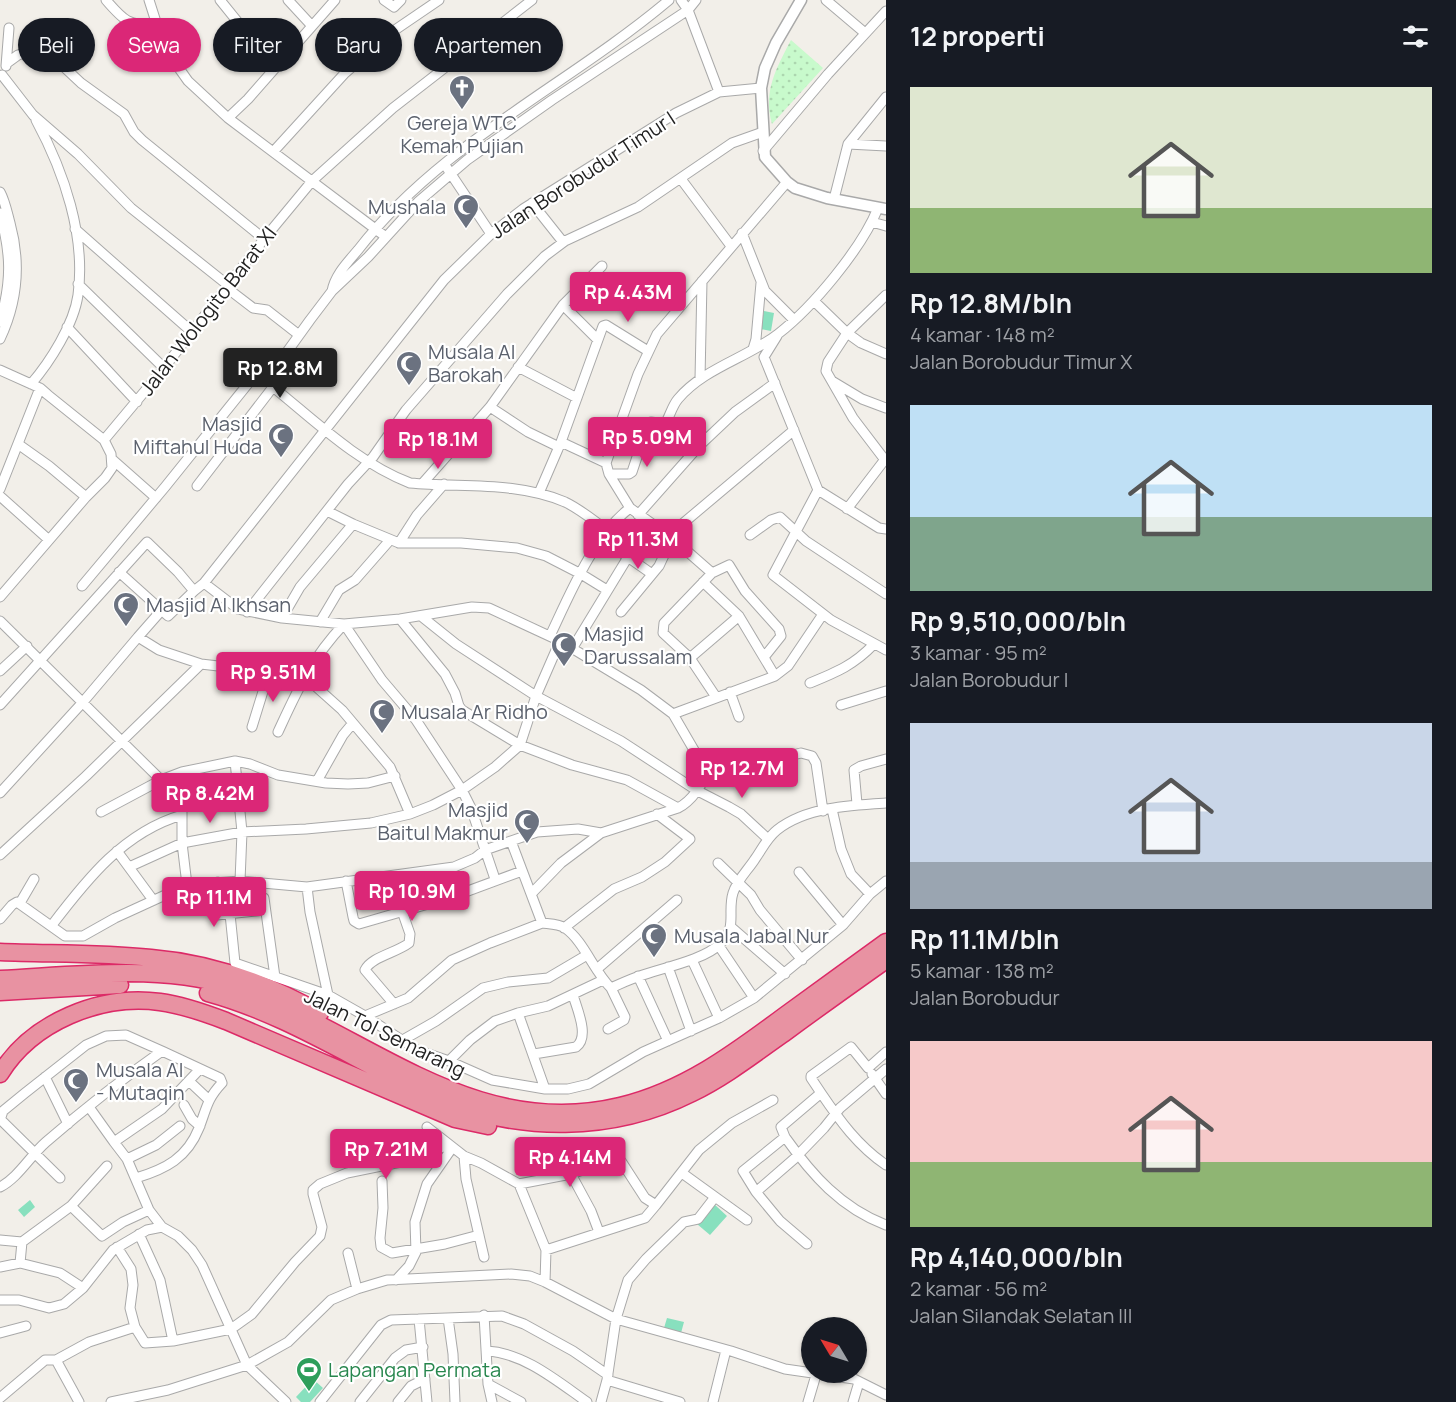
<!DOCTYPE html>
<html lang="id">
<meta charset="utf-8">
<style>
:root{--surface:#171b24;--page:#242831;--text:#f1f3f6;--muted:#9ea1a6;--accent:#db2777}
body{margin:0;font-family:Manrope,sans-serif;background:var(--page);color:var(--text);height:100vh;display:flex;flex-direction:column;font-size:22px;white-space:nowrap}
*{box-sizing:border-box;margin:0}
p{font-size:20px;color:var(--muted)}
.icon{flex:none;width:33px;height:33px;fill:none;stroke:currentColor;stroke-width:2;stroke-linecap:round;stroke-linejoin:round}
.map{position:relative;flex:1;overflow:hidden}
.side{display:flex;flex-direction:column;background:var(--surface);width:570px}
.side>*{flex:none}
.hud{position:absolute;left:18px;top:18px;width:570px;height:54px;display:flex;gap:12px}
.needle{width:39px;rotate:308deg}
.tools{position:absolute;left:801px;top:1317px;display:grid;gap:12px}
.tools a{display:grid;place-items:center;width:66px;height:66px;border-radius:50%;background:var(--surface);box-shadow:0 2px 4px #0004;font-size:30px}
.price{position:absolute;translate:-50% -51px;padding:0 14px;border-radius:6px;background:var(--accent);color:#fff;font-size:20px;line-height:39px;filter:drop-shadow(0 2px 3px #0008)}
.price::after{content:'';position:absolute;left:50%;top:36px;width:18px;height:14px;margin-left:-9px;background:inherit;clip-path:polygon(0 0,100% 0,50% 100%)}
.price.current{background:#222;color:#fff}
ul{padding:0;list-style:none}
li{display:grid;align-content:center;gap:12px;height:318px;padding:0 24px}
li span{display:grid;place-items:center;height:186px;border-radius:0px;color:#555}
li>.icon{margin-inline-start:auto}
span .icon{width:108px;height:108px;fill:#fffc;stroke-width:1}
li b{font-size:26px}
h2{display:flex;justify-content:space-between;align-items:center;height:72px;padding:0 24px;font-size:26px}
.chip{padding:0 21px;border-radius:27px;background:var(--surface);box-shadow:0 2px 4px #0004;font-size:21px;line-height:54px}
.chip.current{background:var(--accent);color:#fff}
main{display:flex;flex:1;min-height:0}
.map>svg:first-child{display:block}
.park{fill:url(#park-dots)}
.pitch{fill:#88e0be}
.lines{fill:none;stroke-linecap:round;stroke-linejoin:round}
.minor-casing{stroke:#a9a9a9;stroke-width:11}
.tertiary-casing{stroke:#a9a9a9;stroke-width:13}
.motorway-casing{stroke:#dc2a67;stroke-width:19}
.minor{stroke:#fff;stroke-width:9}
.tertiary{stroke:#fff;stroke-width:10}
.motorway{stroke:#e892a2;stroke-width:16}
.labels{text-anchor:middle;stroke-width:4.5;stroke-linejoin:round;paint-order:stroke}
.worship-label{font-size:20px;fill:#5b616d;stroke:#fff;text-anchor:start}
.street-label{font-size:20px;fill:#222;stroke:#fff}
.leisure-label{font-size:20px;fill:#27864d;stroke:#fff;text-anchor:start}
</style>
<main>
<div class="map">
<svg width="886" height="1402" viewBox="0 0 886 1402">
<defs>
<pattern id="park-dots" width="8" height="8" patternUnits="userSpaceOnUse" patternTransform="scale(1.5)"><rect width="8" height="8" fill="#c8facc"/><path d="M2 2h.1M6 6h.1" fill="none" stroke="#acd6af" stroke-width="1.8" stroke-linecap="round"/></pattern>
</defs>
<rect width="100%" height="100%" fill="#f2efe9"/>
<path class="park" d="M791 40 823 68 772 124C763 91 776 69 791 40Z"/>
<path class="pitch" d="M764 311 774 313 771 331 760 329Z
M30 1200 35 1207 24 1217 18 1210Z
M714 1204 727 1216 710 1235 697 1224Z
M667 1318 684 1322 681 1333 664 1328Z
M313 1379 323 1388 310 1402H301L296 1397Z"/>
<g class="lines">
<defs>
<path id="minor" d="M106 0C124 21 128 25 156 26
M149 0 164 47 188 81 228 118 386 237
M220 0 275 68
M288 0 312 26
M384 0 394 7 401 0
M681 0 688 10 719 92
M826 0 865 33
M7 63 18 55 34 50 48 52 81 83 124 114 134 132 142 140 264 239
M6 66 9 28
M2 75 33 115 78 154 131 208 229 286
M228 118 248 99 335 0
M848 144 886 146
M763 151 828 74 886 11
M273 152 345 73 392 32 439 0
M447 168 491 234
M681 179 731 246
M0 192C5 201 7 212 10 223 21 263 18 301 0 339
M834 199 848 144 886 97
M532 203 563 242
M0 213C11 254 12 280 0 322
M872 222 886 226
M75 229 192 332
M742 233 765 291 794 320
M78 284 164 368
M227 288 253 308 267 310 299 335
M332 291C335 275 347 263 358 250 441 143 567 86 669 0
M814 301 847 333 861 343 886 354
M563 305 597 339
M67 327 137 402
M777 336 764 357 818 490 879 528 886 529
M753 349 756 339 761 283
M518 367 577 398
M0 370 40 388 48 395 104 440 111 454 112 468 105 478 86 497 0 597
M700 379 702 281
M832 381 862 399 886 408
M31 384C50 362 74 324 78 295 86 236 64 172 36 120
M273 387C315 421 358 463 410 483 461 488 516 481 565 502 580 509 594 521 607 530
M490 407 528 432 559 447
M104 440 160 373 264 239 312 181 393 108 532 0
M561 442 606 463
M18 444 49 466 86 497
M113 460 156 498
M885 460 853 418 826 371 828 362 847 333 886 295
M609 474H629L632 472 641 445 651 422 665 424C670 416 672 406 678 399 704 368 747 358 778 334 813 307 862 248 878 208
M422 484 490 407 563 305 602 266
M197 486 273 387 279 363 310 320 332 291 368 257 418 202 467 160 552 100 688 10 696 0
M0 489 40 388
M818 490 773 575 831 620 886 650
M539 493 561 442 603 326 606 325 648 351
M0 496 49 540
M847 509 886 458
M327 511 353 524 399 543H461L517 548 546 556 581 574 607 590
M638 515 699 446 735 412 775 383
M750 535 771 520 780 517 806 541 886 594
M602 539 652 574
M399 543 417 515 444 484
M119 572 168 616 194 591
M712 573 672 538 630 508 609 474 606 463 638 374 657 334 787 182
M703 582 739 616 775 676
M82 586 165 487 255 375 279 363
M247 612 348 484 373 457 406 410 507 294 545 256 565 241 638 207 732 143 763 132
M621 612 659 566 672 538 681 525 794 430
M421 616 456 644 536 696 621 741 696 790 729 807 741 814 768 839
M282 618 300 587 353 524
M400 619 445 674 455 693 459 706 462 710 520 745 572 765 627 780 678 808
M0 621 161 780
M320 622 339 590 355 580 390 540
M344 624 382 680 416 720 462 790 471 808 495 879
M550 636C569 596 594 535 630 508
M138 637 160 612
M572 649 628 557
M690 658 739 616
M0 671 27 646
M304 676 342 710 390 767 410 814
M810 683C837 672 854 665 874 644
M730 692 739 717
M716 697 690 658 663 633 664 623 712 573 729 565 745 591 779 629 781 636 765 656
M0 705 147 542 178 572 194 591 204 583 444 280 491 234 523 209 676 113 719 92 761 88
M841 705 886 691
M673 714 775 676 788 666 823 614
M252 727 269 672
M278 732C298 689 311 659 344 624
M235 761 242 832 240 881
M755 764 801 753 812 756 816 763 823 811
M182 772V843L187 885
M317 781 343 735 353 723
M0 793 83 702 138 637 159 650 201 664 304 676
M857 804 854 770 861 766 886 759
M832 809 841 849 851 874 870 894
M101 812 161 780 182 772 235 761 250 764 278 775 326 783 348 784 368 783 395 776
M511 841 542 923C550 924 559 924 565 928 584 941 594 972 611 988 620 984 630 979 640 976 662 968 704 960 720 944 738 927 727 913 733 893 737 880 748 870 755 859 762 849 767 838 777 830 806 807 851 805 886 803
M117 851 153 900
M0 855 86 776 201 664
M718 863 751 895 760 910 802 960
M129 867 182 843 242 832 306 829 371 823 410 814 433 805 462 790 495 767 520 745 536 696 560 641
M799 872 843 925
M346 881 353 917 354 921 359 924 449 898 522 871
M218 882 217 915 265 910
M307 887 310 912 328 995
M532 893 561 863 601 833
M264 898 275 977
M20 903 34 879
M230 914 235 963 328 995 365 1016 417 1050 449 1061 492 1080 545 1089H568L589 1084 643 1052 719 1018 754 998 843 925 870 894 886 881
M0 919 12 905 17 902 65 936H83L115 918 187 885 240 881 307 887 454 867 475 858 485 850 537 832 578 829 601 833 678 808C690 802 706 783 705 769L673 714 641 690 560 641 489 608 472 607 400 619 344 624 282 618 238 609 204 583
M52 925C87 879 124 832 182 815
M564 928 614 889 642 877 665 862 690 839 657 814
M732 928 785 974
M719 946 754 998
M692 960 719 1018
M668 967 691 1031
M597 969 677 900
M638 976 668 1041
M394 1004 365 970C371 957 396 953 409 943L410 934 402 911
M518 1013 545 1089
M365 1016 408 998 452 960 490 943 542 923
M608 1029 624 1020 625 1017 611 988
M401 1041 436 1021 483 988 508 982 548 978 587 955
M534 1054 576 1047C590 1037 577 1009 573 995
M449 1061 470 1040 495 1021 518 1013 548 1006 603 980
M872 1074 886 1094
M45 1077 68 1124
M190 1082 208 1099
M821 1093C840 1121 858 1146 886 1165
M184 1105 192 1119 200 1126
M89 1107 114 1142 162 1109 200 1069
M0 1119 60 1178
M0 1120 3 1111 25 1093 86 1045 106 1036 126 1035 162 1051
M180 1126 156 1145 127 1159 149 1210 162 1227 178 1236 192 1250 202 1265 247 1365 286 1402
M427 1127 464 1156 481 1163 519 1184 571 1174 609 1161H621L645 1198 656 1205 645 1218 546 1250
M785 1137C812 1175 841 1208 886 1225
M114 1142 127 1159
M464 1156 466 1179 484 1257
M682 1173 747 1220
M571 1174 591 1211 599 1232
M382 1181 383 1208 380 1238 381 1247 392 1253 445 1244 479 1235
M519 1184 546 1250 545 1282
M0 1187C18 1178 30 1156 46 1142 83 1110 122 1079 162 1051L220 1078 222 1083C207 1099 207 1107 199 1128 187 1158 166 1169 136 1178
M756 1192 743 1171 785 1137 781 1127 821 1093 811 1078V1076L851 1047 868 1068 886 1052
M656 1205 699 1150 732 1123 773 1100
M71 1206 102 1236 123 1222 149 1210
M139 1234 160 1280 173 1341
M0 1240 22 1242
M807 1244 780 1221 756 1192 794 1159 824 1128 840 1108 886 1069
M117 1247 131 1269 133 1285 130 1308 135 1327 145 1343 173 1341 231 1329 252 1314 295 1262 320 1236 322 1227 313 1194V1190L320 1184 347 1173 401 1162 449 1145
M348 1253 357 1289
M20 1263 22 1242 71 1206 107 1166
M0 1267 20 1263 60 1273 83 1288
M396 1280 409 1266 416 1252 415 1222 427 1184 452 1148
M0 1300H19L49 1308 64 1304 83 1288 113 1250 147 1230 162 1227
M484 1315 488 1384 492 1402
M448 1318 453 1354 455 1402
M419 1319 427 1402
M0 1333 26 1326
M487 1351C524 1353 557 1381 587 1402
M56 1360 79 1402
M607 1380 680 1402
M488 1384 521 1402
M0 1398 45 1360H56L89 1342 135 1327
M111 1402 168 1390 247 1365 288 1342 331 1300 357 1289 387 1280 511 1274 530 1276 545 1282 616 1319 731 1351 785 1369 854 1379 886 1395
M320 1402 381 1325 391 1320 502 1316 524 1324 573 1351 608 1375
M360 1402 395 1358 406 1350 423 1347
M398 1402 411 1386 425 1379
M601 1402 607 1380 616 1319 628 1280 646 1259 684 1222 698 1219 715 1197
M713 1402 726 1350
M808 1402 816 1375
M853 1402 859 1382"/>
<path id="tertiary" d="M801 0 776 43 765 68 761 88 765 157 787 182 795 188 827 198 886 209"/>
<path id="motorway" d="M0 952C50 954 101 953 151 958 210 963 269 984 320 1013
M0 979C80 975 168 963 245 991 371 1037 474 1141 620 1106 683 1091 733 1054 784 1016 818 991 852 967 886 942
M0 992 120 985
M208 993C274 1011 332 1046 393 1077 408 1084 422 1093 437 1099 520 1133 612 1133 692 1093 725 1077 753 1055 783 1034 817 1009 852 984 886 960
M0 1074C32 1022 100 994 160 1002 183 1005 205 1013 226 1021L455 1119 488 1126"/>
</defs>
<use href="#minor" class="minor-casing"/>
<use href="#tertiary" class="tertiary-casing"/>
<use href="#motorway" class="motorway-casing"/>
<use href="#minor" class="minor"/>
<use href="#tertiary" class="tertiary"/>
<use href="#motorway" class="motorway"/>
</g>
<defs>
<symbol id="church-pin" viewBox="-11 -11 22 30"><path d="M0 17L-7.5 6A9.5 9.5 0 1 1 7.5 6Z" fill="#6b7280" stroke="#fff"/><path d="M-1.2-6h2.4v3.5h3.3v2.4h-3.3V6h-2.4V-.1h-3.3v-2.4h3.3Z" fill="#fff"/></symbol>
<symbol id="mosque-pin" viewBox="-11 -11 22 30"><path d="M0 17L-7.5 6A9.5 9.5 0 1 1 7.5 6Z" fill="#6b7280" stroke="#fff"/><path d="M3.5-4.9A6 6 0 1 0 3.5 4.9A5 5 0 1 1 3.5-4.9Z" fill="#fff"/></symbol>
<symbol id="stadium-pin" viewBox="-11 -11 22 30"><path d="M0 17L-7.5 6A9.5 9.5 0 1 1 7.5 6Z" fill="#2e9e5b" stroke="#fff"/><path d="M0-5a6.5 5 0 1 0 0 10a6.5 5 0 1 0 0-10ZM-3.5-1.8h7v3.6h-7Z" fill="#fff"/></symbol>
</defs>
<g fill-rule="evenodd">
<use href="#church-pin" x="447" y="73" width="30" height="40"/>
<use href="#mosque-pin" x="451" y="192" width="30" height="40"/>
<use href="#mosque-pin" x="394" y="349" width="30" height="40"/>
<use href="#mosque-pin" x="266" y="421" width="30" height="40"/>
<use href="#mosque-pin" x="111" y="590" width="30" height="40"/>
<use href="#mosque-pin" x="549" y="630" width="30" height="40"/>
<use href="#mosque-pin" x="367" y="697" width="30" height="40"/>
<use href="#mosque-pin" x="512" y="807" width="30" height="40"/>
<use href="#mosque-pin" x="639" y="921" width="30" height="40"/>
<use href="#mosque-pin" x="61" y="1066" width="30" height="40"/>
<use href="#stadium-pin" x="294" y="1355" width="30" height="40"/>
</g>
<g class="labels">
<g class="worship-label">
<text x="462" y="130" text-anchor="middle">Gereja WTC<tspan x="462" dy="23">Kemah Pujian</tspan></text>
<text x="446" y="214" text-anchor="end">Mushala</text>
<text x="428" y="359">Musala Al<tspan x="428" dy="23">Barokah</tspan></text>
<text x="262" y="431" text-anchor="end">Masjid<tspan x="262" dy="23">Miftahul Huda</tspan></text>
<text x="146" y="612">Masjid Al Ikhsan</text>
<text x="584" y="641">Masjid<tspan x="584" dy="23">Darussalam</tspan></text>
<text x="401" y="719">Musala Ar Ridho</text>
<text x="508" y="817" text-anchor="end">Masjid<tspan x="508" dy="23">Baitul Makmur</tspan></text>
<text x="674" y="943">Musala Jabal Nur</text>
<text x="96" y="1077">Musala Al<tspan x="96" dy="23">- Mutaqin</tspan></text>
</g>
<g class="street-label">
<text transform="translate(583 175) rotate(-33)" y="7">Jalan Borobudur Timur I</text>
<text transform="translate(208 311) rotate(-52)" y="7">Jalan Wologito Barat XI</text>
<text transform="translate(385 1033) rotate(26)" y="7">Jalan Tol Semarang</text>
</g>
<g class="leisure-label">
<text x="328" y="1377">Lapangan Permata</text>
</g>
</g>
</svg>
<div class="tools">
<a><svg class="needle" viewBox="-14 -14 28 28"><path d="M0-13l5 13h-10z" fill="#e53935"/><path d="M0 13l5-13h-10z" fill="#9ea1a6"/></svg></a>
</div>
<b class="price" style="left:628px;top:323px">Rp 4.43M</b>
<b class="price current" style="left:280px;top:399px">Rp 12.8M</b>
<b class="price" style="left:647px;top:468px">Rp 5.09M</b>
<b class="price" style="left:438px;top:470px">Rp 18.1M</b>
<b class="price" style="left:638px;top:570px">Rp 11.3M</b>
<b class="price" style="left:273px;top:703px">Rp 9.51M</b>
<b class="price" style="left:742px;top:799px">Rp 12.7M</b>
<b class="price" style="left:210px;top:824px">Rp 8.42M</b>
<b class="price" style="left:412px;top:922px">Rp 10.9M</b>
<b class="price" style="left:214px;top:928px">Rp 11.1M</b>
<b class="price" style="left:386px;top:1180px">Rp 7.21M</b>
<b class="price" style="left:570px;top:1188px">Rp 4.14M</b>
<div class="hud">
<a class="chip">Beli</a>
<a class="chip current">Sewa</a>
<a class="chip">Filter</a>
<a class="chip">Baru</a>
<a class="chip">Apartemen</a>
</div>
</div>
<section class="side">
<h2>12 properti<svg class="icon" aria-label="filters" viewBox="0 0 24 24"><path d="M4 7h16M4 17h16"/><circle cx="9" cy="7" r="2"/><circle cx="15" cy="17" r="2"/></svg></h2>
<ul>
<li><span style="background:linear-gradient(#dfe7d0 65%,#8fb573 0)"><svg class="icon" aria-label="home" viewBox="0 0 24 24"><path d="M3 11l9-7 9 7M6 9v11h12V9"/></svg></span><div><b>Rp 12.8M/bln</b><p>4 kamar · 148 m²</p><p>Jalan Borobudur Timur X</p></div></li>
<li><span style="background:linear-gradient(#bfe0f5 60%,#7fa58c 0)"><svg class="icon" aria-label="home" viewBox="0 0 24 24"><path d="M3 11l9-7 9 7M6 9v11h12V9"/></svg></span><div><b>Rp 9,510,000/bln</b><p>3 kamar · 95 m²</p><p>Jalan Borobudur I</p></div></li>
<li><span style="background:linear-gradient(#c9d6e8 75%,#9aa5b1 0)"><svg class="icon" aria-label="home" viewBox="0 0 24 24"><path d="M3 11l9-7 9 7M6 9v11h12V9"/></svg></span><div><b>Rp 11.1M/bln</b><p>5 kamar · 138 m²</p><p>Jalan Borobudur</p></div></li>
<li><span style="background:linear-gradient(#f6c9c9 65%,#8fb573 0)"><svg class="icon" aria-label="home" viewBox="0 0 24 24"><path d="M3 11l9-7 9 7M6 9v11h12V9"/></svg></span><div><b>Rp 4,140,000/bln</b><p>2 kamar · 56 m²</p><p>Jalan Silandak Selatan III</p></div></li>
</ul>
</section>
</main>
